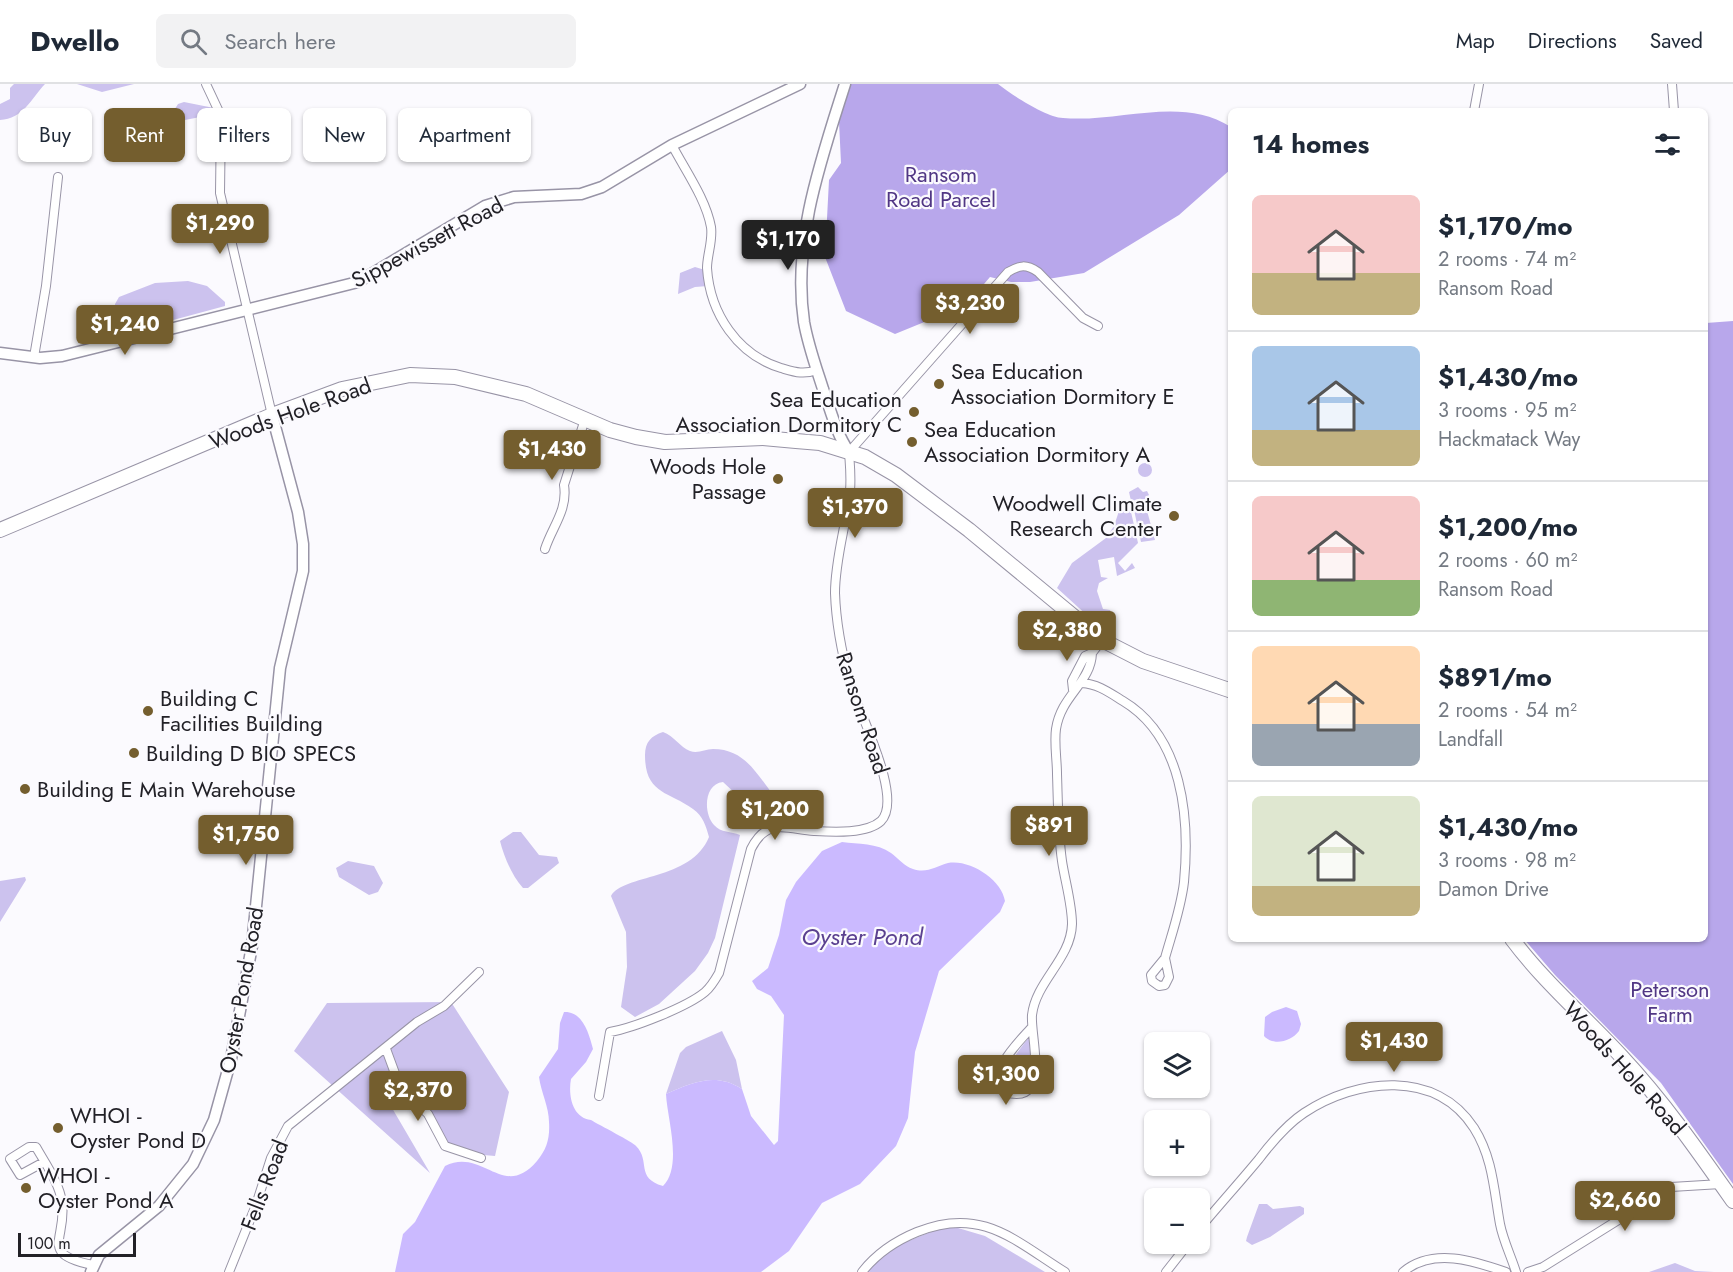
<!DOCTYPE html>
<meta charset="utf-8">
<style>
:root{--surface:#fff;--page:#f2f2f3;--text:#1f2937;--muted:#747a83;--line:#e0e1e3;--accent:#745e2e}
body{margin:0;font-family:Jost,sans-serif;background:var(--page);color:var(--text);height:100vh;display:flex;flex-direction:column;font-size:22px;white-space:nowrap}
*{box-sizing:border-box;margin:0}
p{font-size:20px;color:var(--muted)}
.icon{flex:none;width:33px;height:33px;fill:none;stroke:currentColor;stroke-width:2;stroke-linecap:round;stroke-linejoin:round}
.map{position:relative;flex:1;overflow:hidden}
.side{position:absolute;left:1228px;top:24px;width:480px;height:834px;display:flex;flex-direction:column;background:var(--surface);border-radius:9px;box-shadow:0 2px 4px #0004}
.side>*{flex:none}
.top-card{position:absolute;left:18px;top:24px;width:570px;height:54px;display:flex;gap:12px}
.buttons{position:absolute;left:1144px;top:948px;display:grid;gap:12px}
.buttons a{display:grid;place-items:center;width:66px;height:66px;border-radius:9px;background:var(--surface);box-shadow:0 2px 4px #0004;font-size:30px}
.scale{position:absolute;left:18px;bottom:15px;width:118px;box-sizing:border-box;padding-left:6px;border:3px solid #222127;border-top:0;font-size:16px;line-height:21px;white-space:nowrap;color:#222127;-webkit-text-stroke:4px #fbfafe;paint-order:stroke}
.price{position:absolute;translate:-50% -51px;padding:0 14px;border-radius:6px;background:var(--accent);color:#fff;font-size:20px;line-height:39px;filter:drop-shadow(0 2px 3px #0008)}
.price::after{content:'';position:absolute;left:50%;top:36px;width:18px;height:14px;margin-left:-9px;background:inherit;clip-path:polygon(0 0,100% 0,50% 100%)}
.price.on{background:#222;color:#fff}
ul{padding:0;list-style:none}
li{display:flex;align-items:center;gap:18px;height:150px;padding:0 24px}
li+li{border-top:2px solid var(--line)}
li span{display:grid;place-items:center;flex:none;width:168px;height:120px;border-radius:9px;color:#555}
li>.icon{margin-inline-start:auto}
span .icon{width:72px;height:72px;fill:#fffc;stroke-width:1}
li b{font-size:26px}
h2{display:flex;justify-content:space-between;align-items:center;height:72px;padding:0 24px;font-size:26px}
.tag{padding:0 21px;border-radius:9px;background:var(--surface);box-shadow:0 2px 4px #0004;font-size:21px;line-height:54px}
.tag.on{background:var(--accent);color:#fff}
header{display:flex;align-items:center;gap:36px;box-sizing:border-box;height:84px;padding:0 30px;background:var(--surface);border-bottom:2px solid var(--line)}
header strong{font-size:28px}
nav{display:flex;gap:33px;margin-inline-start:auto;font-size:21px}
.search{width:420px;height:54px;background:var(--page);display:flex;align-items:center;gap:15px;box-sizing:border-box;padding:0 21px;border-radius:9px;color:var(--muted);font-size:22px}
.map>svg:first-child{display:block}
.green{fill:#ccc2ee}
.forest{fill:#b8a7eb}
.water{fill:#cbbaff}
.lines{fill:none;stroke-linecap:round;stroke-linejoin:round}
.street-casing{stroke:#9894a6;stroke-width:10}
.secondary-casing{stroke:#9894a6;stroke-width:13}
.highway-casing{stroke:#9894a6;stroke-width:16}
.street{stroke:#fff;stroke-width:8}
.secondary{stroke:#fff;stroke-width:10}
.highway{stroke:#fff;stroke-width:14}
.poi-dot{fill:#745e2e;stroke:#fbfafe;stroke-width:2}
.labels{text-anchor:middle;stroke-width:4.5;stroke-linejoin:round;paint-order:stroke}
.park-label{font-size:22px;fill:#503684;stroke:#fbfafe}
.street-label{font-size:22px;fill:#222127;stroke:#fbfafe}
.poi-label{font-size:22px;fill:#222127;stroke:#fbfafe;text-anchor:start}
.water-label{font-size:24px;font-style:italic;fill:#5b4190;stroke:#fbfafe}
</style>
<header>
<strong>Dwello</strong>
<div class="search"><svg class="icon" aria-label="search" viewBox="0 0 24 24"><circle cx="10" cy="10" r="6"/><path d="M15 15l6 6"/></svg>Search here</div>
<nav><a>Map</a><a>Directions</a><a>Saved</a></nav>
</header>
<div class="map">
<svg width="1733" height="1188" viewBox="0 0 1733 1188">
<rect width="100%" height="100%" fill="#fbfafe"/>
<path class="green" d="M14 0H45C31 15 23 35 0 36V20L10 15V4Z
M77 0H134L102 8Z
M184 18 214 24 219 53 201 56 200 47H206L205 32 185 36 183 41 177 39 173 28 178 20Z
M695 183 705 186 708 202 695 203 678 210 680 189Z
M188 197 207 202 225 218V222L114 252 115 220 119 213 155 199Z
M1138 386a7 7 0 1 1 14 0a7 7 0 1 1-14 0Z
M1138 403 1143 408 1147 407 1149 411 1145 415 1131 417 1129 408Z
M1129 419 1138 459 1118 479 1125 487 1132 479 1135 484 1117 492 1114 473 1098 476 1101 493 1108 494 1099 499 1097 507 1103 525 1110 526 1112 530 1101 544 1057 504 1072 479 1106 454 1114 442 1121 421Z
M1146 423 1155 456 1141 458 1134 426Z
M663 648C674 652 680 663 690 667 698 670 705 665 713 665 743 665 755 687 771 708L757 722 739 713 723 698C704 700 703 729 714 741 721 749 731 747 740 751L715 854 708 869 695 887 659 920 635 933 621 923 627 883 626 848 611 812C623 790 691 797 709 753 706 742 703 732 693 725 668 707 645 710 645 671 645 658 651 652 663 648Z
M513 748H521L539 771 557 773 559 779 528 804H523C512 792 504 773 500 757Z
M348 777 374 782 383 799 378 808 369 811 339 793 336 784Z
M25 793 26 796 0 838V797Z
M451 918 509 1008 495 1072 461 1069 440 1053 424 1025 401 1000H378L430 1089 294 967 327 919Z
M722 947 736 976 742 1005C716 988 693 998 666 1010L680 969 686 963Z
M1029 953 1033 976 1030 994C1023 1002 1015 1008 1004 1003L1002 989Z
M1259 1120H1267L1273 1125 1300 1122 1304 1124V1130L1270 1153 1252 1161 1246 1157 1247 1153Z
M948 1141 985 1152 1045 1188H867L891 1164Z
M1675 1179 1695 1187 1714 1188H1649Z"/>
<path class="forest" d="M845 0H998C1012 11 1046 33 1063 34 1119 39 1181 11 1231 43V85L1179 131 1084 189 1030 198H1011L990 193 966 221 895 250 846 227 825 173 829 96 841 79 838 17Z
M1733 237V1100L1661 999 1555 891 1524 855H1706V239Z"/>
<path class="water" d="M842 758C858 760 877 759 891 769 898 774 904 782 913 785 927 790 936 782 948 779 970 775 1002 796 1005 817L1000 828 939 887 915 968 908 1034 896 1062 860 1100 822 1119 789 1167 761 1188H395L403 1150 415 1138 445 1082C483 1063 503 1117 537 1077 547 1065 550 1054 549 1038 549 1023 541 1008 539 993L558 965 560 939 564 928C583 927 589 950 593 965L586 978 571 995C568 1011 572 1034 591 1036 599 1041 633 1058 636 1062 651 1077 635 1094 663 1102 683 1082 667 1034 666 1010 693 998 716 988 742 1005L751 1032 774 1061 778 1057 784 931 771 912 757 905 752 897 768 884 779 851 786 816 796 798 822 767Z
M1286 923 1297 927 1301 940 1299 947C1291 958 1273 962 1264 952L1265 933 1272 928Z"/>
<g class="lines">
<defs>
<path id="street" d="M206 0 221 32 220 109 272 331
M1672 0 1674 27
M1474 27 1479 0
M672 61C685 86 706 115 711 143 713 157 707 171 707 184 710 230 738 271 781 284 795 288 803 291 817 286
M34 273 46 202 58 93
M545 465C552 443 568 426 564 401L585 335
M1082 599C1098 600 1110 609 1123 617 1183 653 1190 734 1184 798 1181 824 1172 849 1165 874
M1073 606 1072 597 1085 572 1092 569 1102 556
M1165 874 1169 893 1165 901 1159 902 1152 897 1151 891Z
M1032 943C1019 958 985 989 1005 1008 1052 1023 1030 953 1032 931 1036 897 1071 875 1072 840 1072 820 1065 797 1062 777 1058 749 1058 719 1057 690 1057 676 1054 659 1056 645 1061 611 1091 599 1092 569
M386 965 400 1003 428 1030 445 1062 481 1074
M599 1012 610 948C633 944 687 923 705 908 711 903 715 896 719 889L751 765C767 733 787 745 814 747 833 748 867 750 881 737 904 714 858 627 850 599 842 570 836 539 835 509 835 477 845 445 849 414 852 399 850 383 849 368L1008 188C1020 181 1026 180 1038 188L1083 234 1098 242
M44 1078 20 1091 10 1075 29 1063H36C45 1079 60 1100 62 1119 67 1155 38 1170 93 1181
M1200 1144C1219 1121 1240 1098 1259 1075 1272 1058 1286 1041 1304 1029 1357 994 1436 985 1474 1044 1493 1074 1494 1107 1500 1140 1503 1156 1511 1172 1516 1188
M229 1188 256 1121 271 1074 288 1042 417 938 444 922 479 888
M862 1188C877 1169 895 1157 917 1148 981 1122 1014 1156 1065 1188
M1166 1188 1188 1160
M1403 1188C1433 1163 1474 1177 1506 1188
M1528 1188 1543 1183 1671 1103 1721 1100"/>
<path id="secondary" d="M845 0C821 76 792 157 804 238 808 261 816 283 823 305 831 327 836 349 849 368
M0 269 40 274 62 272 358 198 485 122 514 113 581 110 602 103 672 61 800 0
M91 1188 99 1171 159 1122 193 1080 214 1036 231 975 252 862 280 584 303 487V460L298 428 272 331"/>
<path id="highway" d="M0 446 272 331 342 305 410 291 455 293 526 310 610 346 636 353 665 358 763 354 796 357 820 359 865 373 896 391 969 446 1102 556 1143 577 1232 607
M1512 855C1544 898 1585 933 1621 972 1663 1017 1698 1067 1733 1117"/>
</defs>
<use href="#street" class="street-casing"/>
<use href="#secondary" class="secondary-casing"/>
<use href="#highway" class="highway-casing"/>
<use href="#street" class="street"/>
<use href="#secondary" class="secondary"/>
<use href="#highway" class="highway"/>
</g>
<g class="poi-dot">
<circle cx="939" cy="300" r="6"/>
<circle cx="914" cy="328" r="6"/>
<circle cx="912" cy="358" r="6"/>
<circle cx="778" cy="395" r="6"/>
<circle cx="1174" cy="432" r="6"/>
<circle cx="148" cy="627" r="6"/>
<circle cx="134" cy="669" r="6"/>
<circle cx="25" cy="705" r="6"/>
<circle cx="58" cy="1044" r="6"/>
<circle cx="26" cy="1104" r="6"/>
</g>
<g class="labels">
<g class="park-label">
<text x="941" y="98">Ransom<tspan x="941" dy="25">Road Parcel</tspan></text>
<text x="1670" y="913">Peterson<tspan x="1670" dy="25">Farm</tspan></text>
</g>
<g class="street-label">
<text transform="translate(427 158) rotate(-28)" y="8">Sippewissett Road</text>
<text transform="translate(290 329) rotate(-20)" y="8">Woods Hole Road</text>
<text transform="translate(863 629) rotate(72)" y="8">Ransom Road</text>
<text transform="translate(241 906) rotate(-80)" y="8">Oyster Pond Road</text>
<text transform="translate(1625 984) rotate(48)" y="8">Woods Hole Road</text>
<text transform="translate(264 1101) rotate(-69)" y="8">Fells Road</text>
</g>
<g class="poi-label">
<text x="951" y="295">Sea Education<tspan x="951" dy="25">Association Dormitory E</tspan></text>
<text x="902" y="323" text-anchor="end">Sea Education<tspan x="902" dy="25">Association Dormitory C</tspan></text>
<text x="924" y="353">Sea Education<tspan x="924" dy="25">Association Dormitory A</tspan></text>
<text x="766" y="390" text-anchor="end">Woods Hole<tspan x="766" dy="25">Passage</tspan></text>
<text x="1162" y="427" text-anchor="end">Woodwell Climate<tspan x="1162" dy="25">Research Center</tspan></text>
<text x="160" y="622">Building C<tspan x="160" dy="25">Facilities Building</tspan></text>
<text x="146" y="677">Building D BIO SPECS</text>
<text x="37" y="713">Building E Main Warehouse</text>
<text x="70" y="1039">WHOI -<tspan x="70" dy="25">Oyster Pond D</tspan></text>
<text x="38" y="1099">WHOI -<tspan x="38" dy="25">Oyster Pond A</tspan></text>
</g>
<g class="water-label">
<text x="862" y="861">Oyster Pond</text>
</g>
</g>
</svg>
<div class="buttons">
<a><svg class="icon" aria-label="layers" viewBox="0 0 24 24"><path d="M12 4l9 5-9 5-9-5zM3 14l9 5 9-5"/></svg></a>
<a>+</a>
<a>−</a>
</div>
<div class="scale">100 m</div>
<b class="price" style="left:220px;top:171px">$1,290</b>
<b class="price on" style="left:788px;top:187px">$1,170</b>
<b class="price" style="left:970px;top:251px">$3,230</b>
<b class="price" style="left:125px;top:272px">$1,240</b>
<b class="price" style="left:552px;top:397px">$1,430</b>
<b class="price" style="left:855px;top:455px">$1,370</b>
<b class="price" style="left:1067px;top:578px">$2,380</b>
<b class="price" style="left:775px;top:757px">$1,200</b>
<b class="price" style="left:1049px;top:773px">$891</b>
<b class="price" style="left:246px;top:782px">$1,750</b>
<b class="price" style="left:1394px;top:989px">$1,430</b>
<b class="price" style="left:1006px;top:1022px">$1,300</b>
<b class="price" style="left:418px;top:1038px">$2,370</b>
<b class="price" style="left:1625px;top:1148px">$2,660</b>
<div class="top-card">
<a class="tag">Buy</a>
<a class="tag on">Rent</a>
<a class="tag">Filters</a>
<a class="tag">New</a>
<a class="tag">Apartment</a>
</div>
<section class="side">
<h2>14 homes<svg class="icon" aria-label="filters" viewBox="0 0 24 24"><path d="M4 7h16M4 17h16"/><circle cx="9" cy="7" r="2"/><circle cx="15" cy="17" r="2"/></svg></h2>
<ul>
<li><span style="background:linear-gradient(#f6c9c9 65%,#c2b280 0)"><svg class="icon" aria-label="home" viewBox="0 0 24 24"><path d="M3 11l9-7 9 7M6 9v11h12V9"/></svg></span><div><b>$1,170/mo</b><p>2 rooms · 74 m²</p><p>Ransom Road</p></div></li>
<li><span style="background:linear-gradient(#a9c7e8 70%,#c2b280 0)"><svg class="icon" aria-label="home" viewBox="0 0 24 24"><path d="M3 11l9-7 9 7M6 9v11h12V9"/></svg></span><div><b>$1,430/mo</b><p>3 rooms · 95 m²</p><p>Hackmatack Way</p></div></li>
<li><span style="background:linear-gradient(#f6c9c9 70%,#8fb573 0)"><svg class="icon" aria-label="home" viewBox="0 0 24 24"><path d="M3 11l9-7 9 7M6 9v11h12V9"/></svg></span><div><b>$1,200/mo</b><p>2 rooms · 60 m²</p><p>Ransom Road</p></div></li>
<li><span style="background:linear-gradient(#ffd9b3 65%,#9aa5b1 0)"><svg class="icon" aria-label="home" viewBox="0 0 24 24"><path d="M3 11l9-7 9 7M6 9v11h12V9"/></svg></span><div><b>$891/mo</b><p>2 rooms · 54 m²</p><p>Landfall</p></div></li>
<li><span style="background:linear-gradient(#dfe7d0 75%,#c2b280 0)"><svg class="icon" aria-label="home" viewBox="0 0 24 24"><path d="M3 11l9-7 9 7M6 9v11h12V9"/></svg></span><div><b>$1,430/mo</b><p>3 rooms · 98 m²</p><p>Damon Drive</p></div></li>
</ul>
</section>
</div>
